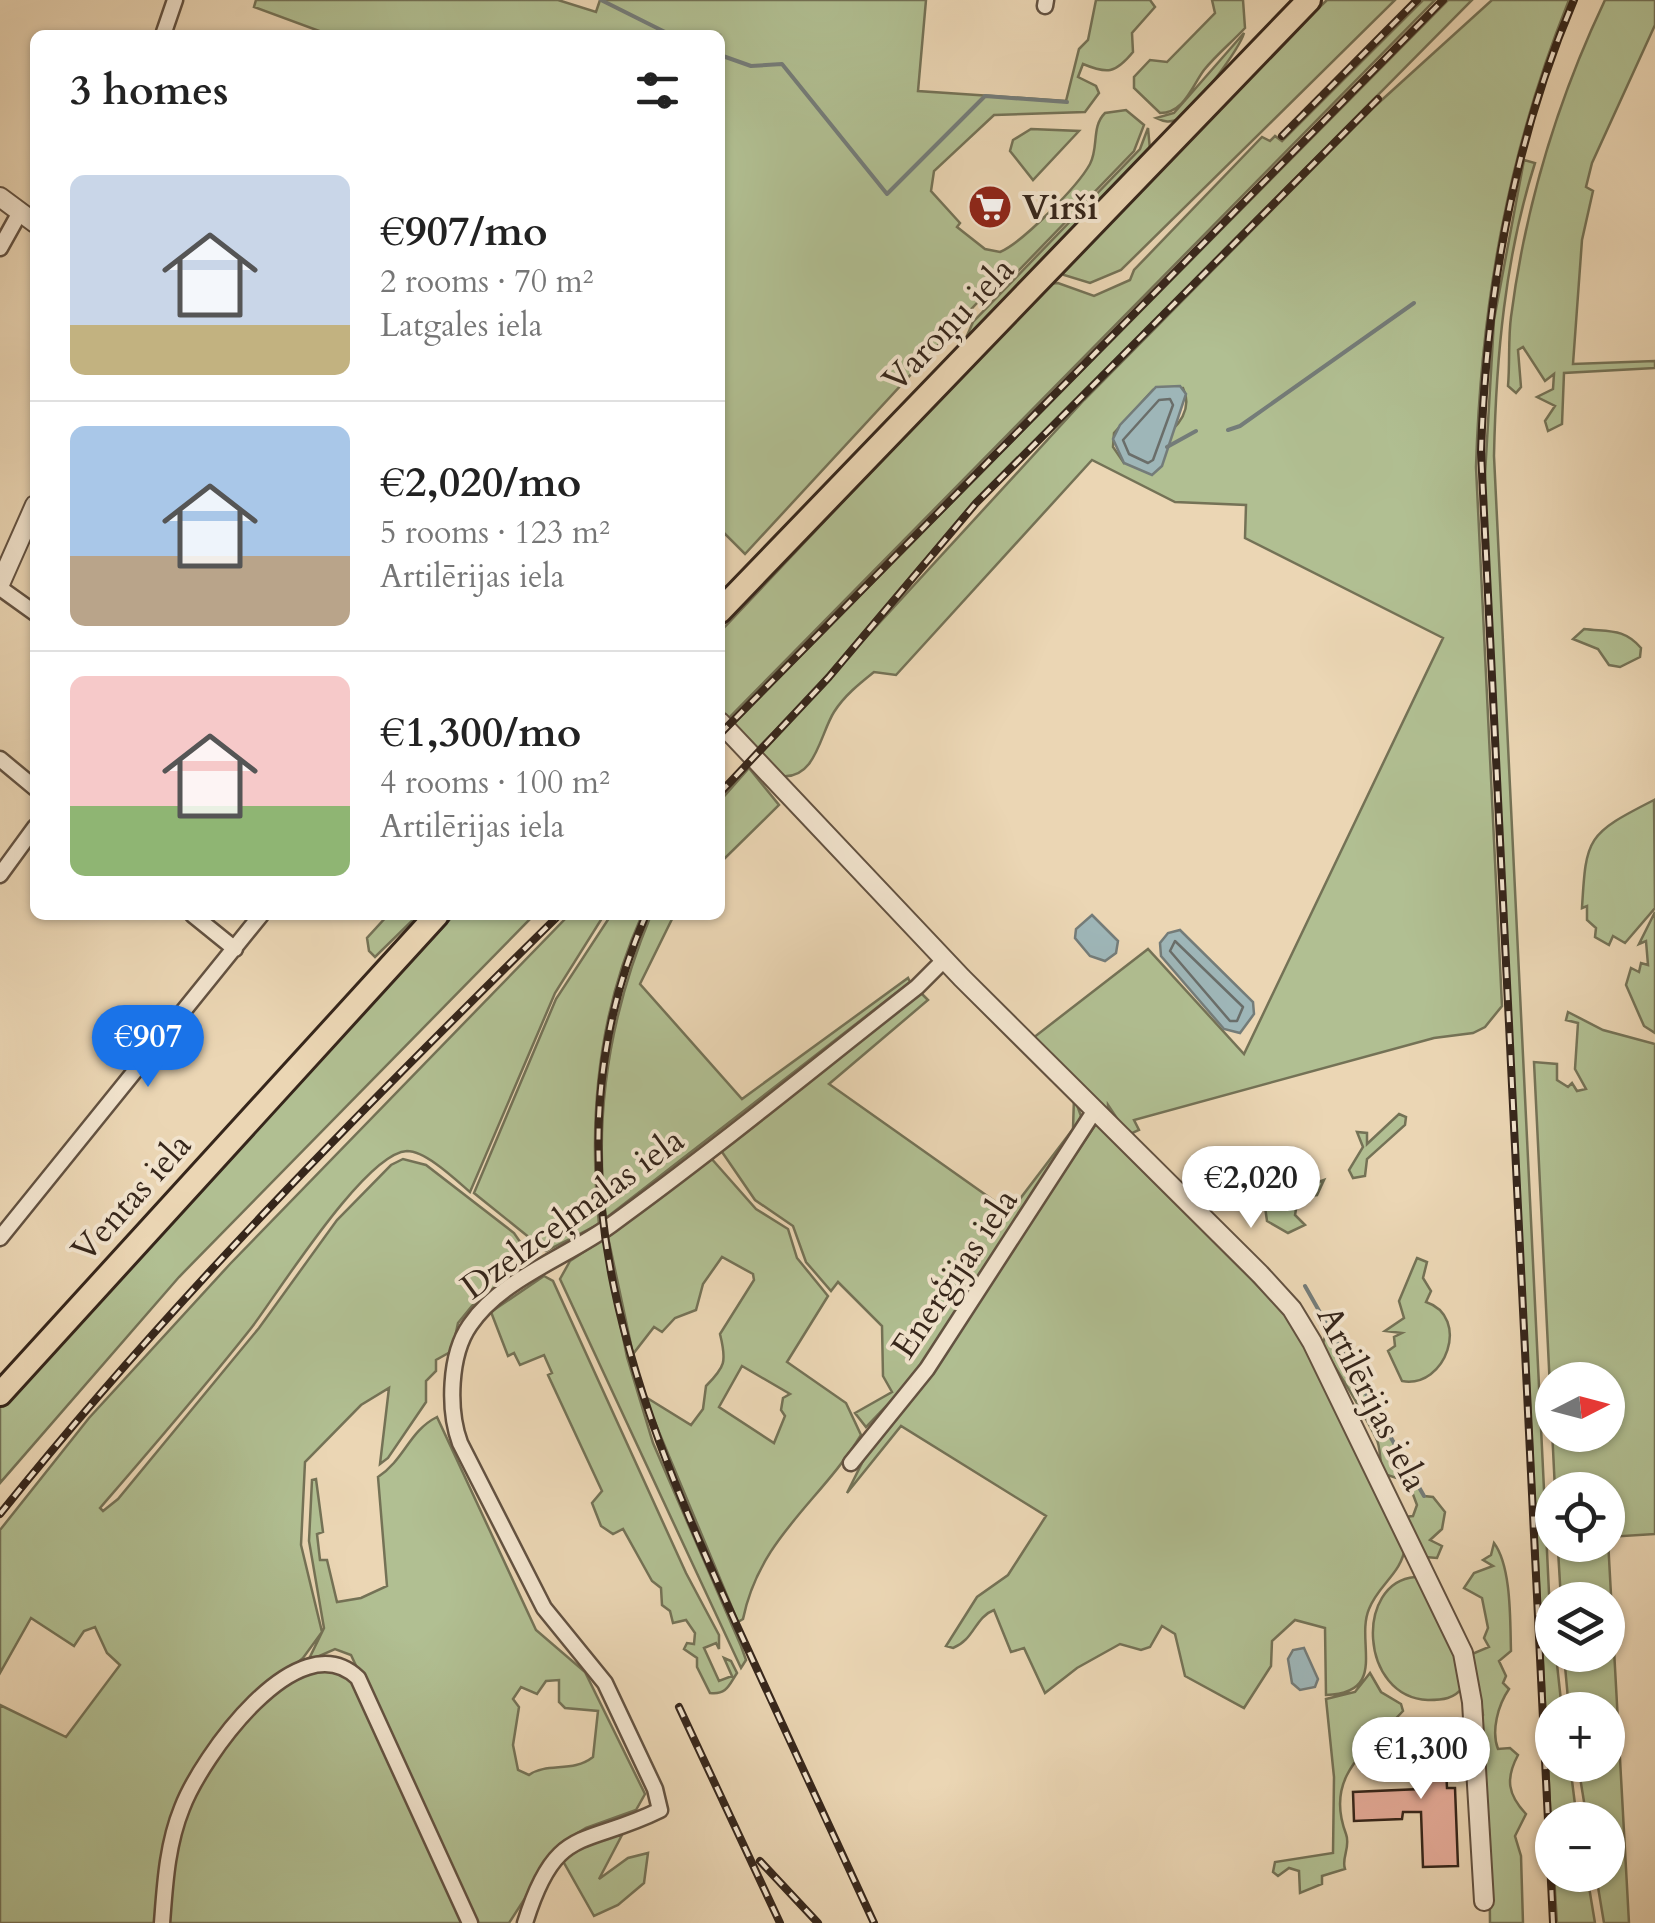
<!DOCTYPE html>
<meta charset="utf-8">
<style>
:root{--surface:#fff;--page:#f2f2f2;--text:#222;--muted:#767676;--line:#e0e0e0;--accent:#1a73e8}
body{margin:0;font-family:Cardo,serif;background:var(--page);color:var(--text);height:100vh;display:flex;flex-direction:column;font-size:38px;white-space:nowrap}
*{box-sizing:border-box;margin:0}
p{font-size:32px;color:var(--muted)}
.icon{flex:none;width:55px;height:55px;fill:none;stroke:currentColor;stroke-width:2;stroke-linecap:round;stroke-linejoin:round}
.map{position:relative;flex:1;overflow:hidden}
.side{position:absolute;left:30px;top:30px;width:695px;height:890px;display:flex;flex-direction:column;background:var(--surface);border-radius:15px;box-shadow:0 2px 8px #0004}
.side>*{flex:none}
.needle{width:65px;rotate:84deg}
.buttons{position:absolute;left:1535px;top:1362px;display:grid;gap:20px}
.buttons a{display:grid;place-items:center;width:90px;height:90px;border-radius:50%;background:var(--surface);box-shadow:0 2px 8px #0004;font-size:50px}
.price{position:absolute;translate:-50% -85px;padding:0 22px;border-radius:35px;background:#fff;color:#222;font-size:32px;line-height:65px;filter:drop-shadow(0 2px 5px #0008)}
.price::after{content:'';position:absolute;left:50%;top:60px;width:30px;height:22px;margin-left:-15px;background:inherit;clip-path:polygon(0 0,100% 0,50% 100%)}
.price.active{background:var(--accent);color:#fff}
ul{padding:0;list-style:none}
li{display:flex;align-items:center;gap:30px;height:250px;padding:0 40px}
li+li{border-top:2px solid var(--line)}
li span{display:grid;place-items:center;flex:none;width:280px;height:200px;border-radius:15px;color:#555}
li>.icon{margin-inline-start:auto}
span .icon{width:120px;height:120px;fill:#fffc;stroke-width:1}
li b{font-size:42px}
h2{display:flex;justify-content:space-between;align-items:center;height:120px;padding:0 40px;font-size:42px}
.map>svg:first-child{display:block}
.green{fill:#b1bf92;stroke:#747256;stroke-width:2.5;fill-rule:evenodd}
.water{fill:#9eb6b8;stroke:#747c79;stroke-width:2.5}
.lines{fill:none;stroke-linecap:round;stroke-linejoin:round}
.shore{stroke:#6a6e6a;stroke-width:2.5}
.stream{stroke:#747c79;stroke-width:4}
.building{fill:#e7ad9b;stroke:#36261b;stroke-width:2.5}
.minor-casing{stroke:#635241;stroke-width:19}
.tertiary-casing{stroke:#635241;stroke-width:22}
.trunk-casing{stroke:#36261b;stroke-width:28}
.minor{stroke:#f2e4ce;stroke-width:14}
.tertiary{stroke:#f2e4ce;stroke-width:18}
.trunk{stroke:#ebd6b4;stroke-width:22}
.rail-casing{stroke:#36261b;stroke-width:8}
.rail{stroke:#f2e4ce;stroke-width:4;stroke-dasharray:11;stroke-linecap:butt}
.labels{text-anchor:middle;stroke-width:8;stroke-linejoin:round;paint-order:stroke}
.poi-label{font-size:35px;font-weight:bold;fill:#36261b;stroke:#f2e4ce;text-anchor:start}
.street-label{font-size:35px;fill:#36261b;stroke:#f2e4ce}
</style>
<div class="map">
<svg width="1655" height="1923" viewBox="0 0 1655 1923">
<rect width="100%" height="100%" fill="#ebd6b4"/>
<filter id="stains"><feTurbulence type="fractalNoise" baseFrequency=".002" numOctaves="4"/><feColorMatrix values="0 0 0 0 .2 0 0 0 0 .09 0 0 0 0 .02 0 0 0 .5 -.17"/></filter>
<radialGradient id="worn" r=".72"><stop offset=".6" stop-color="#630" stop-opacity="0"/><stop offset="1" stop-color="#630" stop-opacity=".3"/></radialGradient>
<path class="green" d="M256 0H558L596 12 600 0H926L918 91 1066 101 1079 49 1088 40 1096 0H1150L1155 7 1132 33 1133 52C1115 74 1107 74 1083 64L1078 77 1096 86 1099 93 1085 112 994 115 934 171 931 191 960 223 957 227 985 249 1000 252C1023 242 1078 186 1090 164 1099 147 1091 127 1105 113L1126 110 1144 125 1134 151 995 295 989 290 745 554 720 529V35H330L254 7Z
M1212 0H1243L1245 28C1232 42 1216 55 1204 70 1192 86 1184 113 1160 113L1134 88V77L1150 60 1167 62 1215 13Z
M1327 0H1395L1121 270 1090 283 1064 275 1062 271 1229 94Z
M1423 0H1435L727 720 720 714V632L1048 284 1058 283 1094 296 1130 280 1134 270 1262 137 1270 141 1275 136 1282 141Z
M1448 0H1472L968 509 810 695 756 750 733 724Z
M1492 0H1569C1508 151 1481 304 1476 467L1502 1006 1485 1027 1473 1033 1434 1038 1134 1120 1139 1130 1128 1135 1108 1105V1111L1033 1038 1148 949 1244 1054 1443 638 1245 538 1246 505 1175 502 1092 460 896 675 874 672C859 684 844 696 834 712 820 734 816 779 782 776L759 754 1084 400 1373 108ZM1183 388C1200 423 1148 449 1124 463L1113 447 1114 433 1153 390Z
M1605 0H1655V25L1592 163 1586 187 1593 191 1582 240 1573 364 1655 361V368L1564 373 1562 424 1548 431 1545 421 1555 406 1537 397 1553 389 1554 374 1545 381 1523 347 1518 350 1521 387 1516 393 1508 386C1510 363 1508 340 1511 317 1525 208 1558 99 1605 0Z
M1244 33C1240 48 1192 113 1179 119 1170 123 1164 122 1156 118L1174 113Z
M1148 128 1150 150 963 345 973 322 1140 149Z
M1031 129 1079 131 1033 180 1010 151 1013 140Z
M1524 160 1535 163C1505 257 1496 358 1494 456L1552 1655H1556L1562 1710H1552V1765H1570L1577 1820H1552V1844L1484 492 1494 320Z
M1584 629C1609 632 1624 628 1641 648L1640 657 1620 667 1609 665 1598 649 1573 639Z
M749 768 779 805 720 863V801Z
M1654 800 1655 908 1625 943 1613 936 1609 945 1595 937 1596 928 1587 920V906L1582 908C1586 837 1587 834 1654 800Z
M1655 912V1033L1644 1026 1626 985 1631 968 1639 972 1641 963 1648 965 1646 941 1639 944Z
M388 915H418L375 957 369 951 367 938Z
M454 915H534L179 1277 0 1483V1407Z
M569 915H604L555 993 470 1192C456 1180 426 1151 407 1151 365 1153 278 1293 252 1327 204 1388 151 1449 100 1508L103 1511 118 1499 259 1328 337 1220 391 1165 403 1159 426 1165 514 1233 532 1259 472 1306 458 1323 452 1351 436 1360V1371L426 1381V1402L388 1458 380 1464 389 1388 361 1405 305 1462 301 1545 322 1632 303 1658 258 1696 190 1781 156 1923H0V1705L66 1737 120 1665 107 1653 95 1627 84 1631 74 1646 31 1618 0 1673V1530L89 1418 230 1264Z
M611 915H642C598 1013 588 1117 599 1224L546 1251 474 1193 556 999Z
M651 915H674L640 984 742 1099 908 978 910 982 606 1218C593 1114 611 1011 651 915Z
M921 993 928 1000 829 1084 1010 1212 1073 1129 1074 1097 1081 1116 1074 1134 911 1380 866 1427 855 1413 892 1392 883 1376 882 1326 838 1282 831 1291 806 1262 793 1226 755 1200 720 1149Z
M1568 1012 1603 1030 1655 1044V1534L1608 1537V1490H1555L1534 1062 1557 1064V1080L1568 1087 1572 1083 1577 1091 1586 1089 1575 1069 1578 1023 1566 1020ZM1552 1380H1608V1435H1552Z
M1399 1114 1406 1117 1405 1125 1367 1159 1365 1176 1353 1178 1349 1170 1363 1147 1357 1132 1367 1133V1144Z
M1096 1124 1296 1324 1405 1547C1402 1573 1378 1585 1369 1609 1355 1642 1389 1693 1326 1695L1325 1628 1295 1620 1272 1641 1271 1666 1244 1708 1185 1676 1175 1634 1162 1626 1150 1647 1141 1650 1120 1644 1077 1668 1045 1693 1024 1648 1011 1652 994 1610C975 1617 974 1640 953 1648L946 1646 977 1597 1008 1575 1046 1516 901 1426 847 1493 864 1459 912 1396Z
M710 1157 756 1209 788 1229 797 1258 828 1296 787 1362 846 1403 861 1435C820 1502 760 1537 743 1619L738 1622 644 1396 691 1425 703 1409 706 1386C725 1367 727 1362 720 1334L754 1280 753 1274 722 1257 703 1284 696 1310 675 1318 662 1332 654 1327 633 1354 608 1237ZM742 1366 790 1394 783 1398 781 1410 785 1416 774 1443 719 1407Z
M1292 1160 1313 1184 1324 1180 1317 1195 1298 1198 1295 1215 1305 1225 1288 1233 1267 1221 1265 1207 1270 1187 1285 1193 1295 1187V1181L1283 1173 1284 1162Z
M603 1239 627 1357 653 1443 741 1646 746 1660 741 1668 560 1279 570 1261Z
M1417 1258 1427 1262 1423 1278 1431 1291 1426 1302C1471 1317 1446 1389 1402 1381L1388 1351 1395 1346 1394 1337 1402 1333 1385 1331 1404 1318 1399 1301Z
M544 1276 553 1281 686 1573 719 1635V1649L716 1643 704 1648 719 1681 732 1676 724 1658 731 1661 737 1673C729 1685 727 1695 710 1693L697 1667V1658L684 1649 687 1643 694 1644 695 1633 686 1620 673 1623 670 1611 662 1605 661 1588 652 1581 623 1529 613 1534 601 1526 592 1503 602 1491 548 1375 552 1373 544 1355 520 1365 514 1353 508 1356 491 1312Z
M1325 1337H1334L1424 1496 1433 1497 1445 1512 1442 1529 1430 1540 1442 1546 1437 1558 1425 1557 1404 1517 1413 1516 1417 1505 1411 1489 1404 1491 1400 1479 1384 1474C1378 1460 1382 1450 1376 1438 1360 1406 1339 1373 1322 1346Z
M437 1417 536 1630 585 1672 645 1794 636 1810 586 1828 560 1844 509 1923H475L351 1655 335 1649 308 1661 324 1628 309 1541 312 1480 316 1479 323 1532 317 1534 320 1560H327L337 1602 361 1598 387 1586 378 1477C405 1459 409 1431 437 1417ZM559 1680V1702L565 1708 598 1711 593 1757C573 1773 547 1762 529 1775L518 1770 513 1745 519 1707 513 1699 521 1687 537 1694 546 1681Z
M1608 1540 1629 1923H1604L1596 1875H1608V1820H1587L1578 1765H1608V1710H1569L1564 1655H1608V1600H1561L1558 1550 1557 1545H1608Z
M1494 1543C1512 1567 1510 1624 1511 1651L1499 1661 1506 1676 1503 1683 1509 1689C1498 1705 1491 1731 1498 1749L1510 1748 1518 1755C1505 1779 1508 1795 1526 1814L1515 1836 1521 1856 1523 1923H1490L1489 1830 1480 1719 1483 1715 1472 1654 1489 1647 1484 1638 1488 1628 1482 1598 1464 1588 1474 1573 1493 1566 1483 1560 1491 1555Z
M1415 1577 1421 1579 1456 1652 1463 1687C1454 1699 1443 1700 1428 1700 1359 1697 1355 1582 1415 1577Z
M320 1667 353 1680 463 1923H167C171 1815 217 1713 320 1667Z
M1370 1673 1381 1692 1401 1704 1403 1711C1366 1751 1324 1776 1346 1834 1351 1847 1341 1858 1345 1869L1322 1876V1884L1300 1893 1299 1871 1289 1868 1278 1876 1273 1872 1275 1862 1333 1853 1334 1777 1326 1699 1355 1692Z
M622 1835 599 1879 628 1858 648 1853 644 1883 618 1905 594 1916 563 1861C576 1841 599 1838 622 1835Z
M1554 1875H1587L1595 1923H1557Z"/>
<path class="water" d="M1156 387 1180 386 1186 394 1162 466 1152 475 1124 463 1113 439 1120 425Z
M1092 915 1118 941 1116 953 1105 961 1090 956 1075 938 1076 929Z
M1180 930 1253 1002 1254 1014 1240 1033 1224 1029 1161 956 1160 943 1168 933Z
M1304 1648 1318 1679 1315 1687 1300 1690 1292 1683 1288 1659 1293 1650Z"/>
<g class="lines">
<path class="shore" d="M1159 400 1170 399 1173 405 1153 460 1148 463 1129 454 1123 440Z
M1175 941 1243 1007 1237 1021H1230L1170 951Z"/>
<path class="stream" d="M601 0 671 35
M720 55 751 66 782 64 887 194 985 96 1067 102
M1228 430 1240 426 1414 303
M1167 447 1196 431
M1305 1286 1424 1496"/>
</g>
<path class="building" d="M1444 1726 1447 1788H1455L1458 1866 1423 1867 1421 1812H1403L1402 1819 1354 1821 1353 1792 1420 1789 1417 1728Z"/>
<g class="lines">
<defs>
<path id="minor" d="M1045 6 1046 0
M163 35 175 0
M0 248 19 214
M0 588 35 613
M0 759 35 788
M0 875 35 827
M193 915 235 949
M0 1238 261 915
M851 1463 927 1369 1095 1110
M162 1923C165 1884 167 1845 182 1808 201 1758 298 1620 358 1678L470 1923
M525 1923C556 1823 583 1848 660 1810L655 1789 605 1683 544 1608 460 1443C448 1410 449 1355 470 1325 501 1279 567 1257 611 1225 716 1149 815 1067 917 987L944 960"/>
<path id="tertiary" d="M0 197 35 223
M0 584 35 505
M720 722 962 978 1260 1274 1292 1309 1312 1342 1463 1653 1472 1702 1484 1901"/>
<path id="trunk" d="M720 611 1309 0
M0 1394 437 915"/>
</defs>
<use href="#minor" class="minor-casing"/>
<use href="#tertiary" class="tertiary-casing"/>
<use href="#trunk" class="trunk-casing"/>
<use href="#minor" class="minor"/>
<use href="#tertiary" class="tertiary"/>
<use href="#trunk" class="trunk"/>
<defs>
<path id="rail" d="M1282 136 1417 0
M720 734 1443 0
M720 793 829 677 976 503 1378 99
M646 915C536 1167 637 1409 744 1641 787 1735 830 1829 874 1923
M0 1514C171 1301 364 1107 559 915
M679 1707 780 1923
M760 1861 818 1923
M1553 1923 1481 452C1486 297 1513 143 1574 0"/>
</defs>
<use href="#rail" class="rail-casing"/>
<use href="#rail" class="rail"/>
</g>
<defs>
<symbol id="supermarket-disc" viewBox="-11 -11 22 22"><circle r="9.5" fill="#8f2418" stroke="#f2e4ce"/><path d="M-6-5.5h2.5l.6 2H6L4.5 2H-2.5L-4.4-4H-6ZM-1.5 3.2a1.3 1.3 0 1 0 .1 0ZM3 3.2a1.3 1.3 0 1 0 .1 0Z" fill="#fff"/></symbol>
</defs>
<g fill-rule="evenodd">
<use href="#supermarket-disc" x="965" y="182" width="50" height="50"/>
</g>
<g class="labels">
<g class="poi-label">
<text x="1022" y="219">Virši</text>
</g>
<g class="street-label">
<text transform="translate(948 324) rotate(-46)" y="12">Varoņu iela</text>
<text transform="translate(131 1197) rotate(-48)" y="12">Ventas iela</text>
<text transform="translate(572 1213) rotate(-36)" y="12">Dzelzceļmalas iela</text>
<text transform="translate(954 1273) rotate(-56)" y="12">Enerģijas iela</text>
<text transform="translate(1373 1398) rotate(63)" y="12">Artilērijas iela</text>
</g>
</g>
<rect width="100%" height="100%" filter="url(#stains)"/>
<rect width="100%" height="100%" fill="url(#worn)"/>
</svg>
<div class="buttons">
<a><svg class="needle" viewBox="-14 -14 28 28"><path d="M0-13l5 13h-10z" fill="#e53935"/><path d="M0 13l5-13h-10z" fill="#767676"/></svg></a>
<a><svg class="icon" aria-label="locate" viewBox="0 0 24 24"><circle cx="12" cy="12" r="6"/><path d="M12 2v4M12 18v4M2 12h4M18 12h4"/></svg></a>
<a><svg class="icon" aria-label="layers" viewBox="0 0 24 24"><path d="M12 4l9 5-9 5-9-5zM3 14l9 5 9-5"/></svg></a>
<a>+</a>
<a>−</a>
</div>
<b class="price active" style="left:148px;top:1090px">€907</b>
<b class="price" style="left:1251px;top:1231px">€2,020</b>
<b class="price" style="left:1421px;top:1802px">€1,300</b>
<section class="side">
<h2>3 homes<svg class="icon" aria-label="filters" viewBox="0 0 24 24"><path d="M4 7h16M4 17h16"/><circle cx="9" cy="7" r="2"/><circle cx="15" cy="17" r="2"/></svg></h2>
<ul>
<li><span style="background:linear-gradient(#c9d6e8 75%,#c2b280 0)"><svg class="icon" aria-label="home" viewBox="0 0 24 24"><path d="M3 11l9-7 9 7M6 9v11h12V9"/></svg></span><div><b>€907/mo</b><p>2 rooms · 70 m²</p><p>Latgales iela</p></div></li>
<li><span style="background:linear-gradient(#a9c7e8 65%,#b9a48a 0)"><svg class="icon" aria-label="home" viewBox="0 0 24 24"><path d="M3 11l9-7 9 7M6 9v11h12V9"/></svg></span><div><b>€2,020/mo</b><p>5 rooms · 123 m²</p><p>Artilērijas iela</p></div></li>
<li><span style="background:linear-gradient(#f6c9c9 65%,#8fb573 0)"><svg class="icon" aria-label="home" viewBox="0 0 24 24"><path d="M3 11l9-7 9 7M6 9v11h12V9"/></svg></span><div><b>€1,300/mo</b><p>4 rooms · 100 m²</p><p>Artilērijas iela</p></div></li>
</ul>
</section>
</div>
